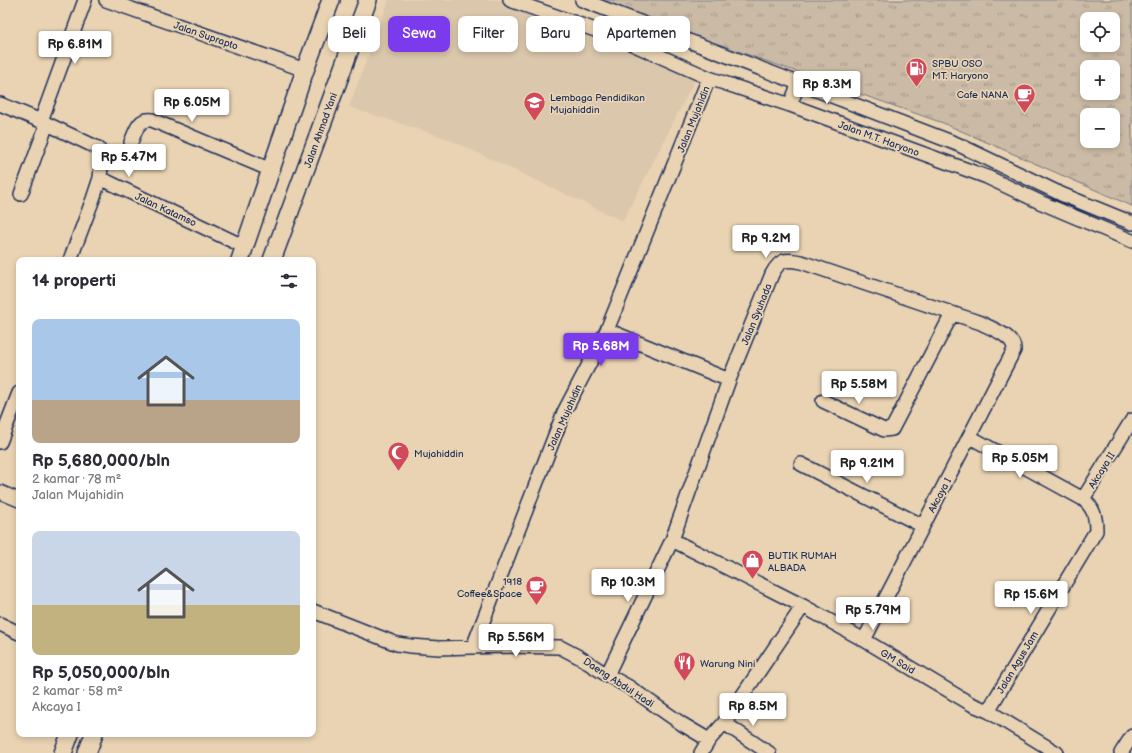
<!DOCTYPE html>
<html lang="id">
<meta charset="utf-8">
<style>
:root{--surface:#fff;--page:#f2f2f3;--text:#2b2b33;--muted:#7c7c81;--accent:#7c3aed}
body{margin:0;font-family:"Balsamiq Sans",sans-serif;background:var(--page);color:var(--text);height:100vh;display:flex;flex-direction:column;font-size:15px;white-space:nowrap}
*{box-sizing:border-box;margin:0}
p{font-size:13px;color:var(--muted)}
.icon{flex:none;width:22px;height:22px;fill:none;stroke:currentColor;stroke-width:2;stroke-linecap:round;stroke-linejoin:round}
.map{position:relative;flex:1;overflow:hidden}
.panel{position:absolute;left:16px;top:257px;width:300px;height:480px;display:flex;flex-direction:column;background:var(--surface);border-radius:8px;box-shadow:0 2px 6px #0003}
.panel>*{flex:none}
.guide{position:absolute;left:328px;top:16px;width:380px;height:36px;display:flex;gap:8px}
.tools{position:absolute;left:1080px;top:12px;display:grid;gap:8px}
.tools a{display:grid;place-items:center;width:40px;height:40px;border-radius:8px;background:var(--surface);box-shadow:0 2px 6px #0003;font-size:20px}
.price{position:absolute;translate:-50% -34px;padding:0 9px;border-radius:4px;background:#fff;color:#222;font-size:13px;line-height:26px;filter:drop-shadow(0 1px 2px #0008)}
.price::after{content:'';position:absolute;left:50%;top:24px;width:12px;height:9px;margin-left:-6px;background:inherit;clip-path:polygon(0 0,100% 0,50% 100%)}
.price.on{background:var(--accent);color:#fff}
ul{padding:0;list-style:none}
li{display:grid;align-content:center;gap:8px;height:212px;padding:0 16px}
li span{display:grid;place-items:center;height:124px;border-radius:8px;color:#555}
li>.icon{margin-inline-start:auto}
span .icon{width:72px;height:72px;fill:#fffc;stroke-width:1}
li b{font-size:17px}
h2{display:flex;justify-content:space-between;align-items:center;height:48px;padding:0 16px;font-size:17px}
.tag{padding:0 14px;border-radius:8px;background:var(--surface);box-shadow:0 2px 6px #0003;font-size:14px;line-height:36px}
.tag.on{background:var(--accent);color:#fff}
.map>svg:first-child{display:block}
.built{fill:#dac7ac}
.park{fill:url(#park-tufts);stroke:#737582;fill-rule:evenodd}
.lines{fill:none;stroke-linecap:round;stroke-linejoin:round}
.minor-casing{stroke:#1b2f5e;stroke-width:16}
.major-casing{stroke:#1b2f5e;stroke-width:20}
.minor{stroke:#e9d3b2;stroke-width:13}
.major{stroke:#e9d3b2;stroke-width:17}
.labels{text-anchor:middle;stroke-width:3.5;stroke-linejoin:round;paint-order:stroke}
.street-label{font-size:10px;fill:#1b2f5e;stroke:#e9d3b2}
.poi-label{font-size:10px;fill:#1b2f5e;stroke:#e9d3b2;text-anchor:start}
</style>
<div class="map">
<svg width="1132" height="753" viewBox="0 0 1132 753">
<defs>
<pattern id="park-tufts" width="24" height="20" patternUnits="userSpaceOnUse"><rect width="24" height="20" fill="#cbbba6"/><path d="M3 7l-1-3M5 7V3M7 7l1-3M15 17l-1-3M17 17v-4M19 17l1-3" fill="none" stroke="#a4988a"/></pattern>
</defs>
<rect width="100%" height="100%" fill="#e9d3b2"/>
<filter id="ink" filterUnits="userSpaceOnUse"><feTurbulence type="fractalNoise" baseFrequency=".025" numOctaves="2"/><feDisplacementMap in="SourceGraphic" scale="8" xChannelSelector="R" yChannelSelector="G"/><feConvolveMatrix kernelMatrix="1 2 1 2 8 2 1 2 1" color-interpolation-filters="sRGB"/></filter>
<g filter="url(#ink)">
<path class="built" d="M389 0H503L621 39 697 76 623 221 446 138 349 107Z"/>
<path class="park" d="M592 0H1132V206L943 123ZM1087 19H1113V45H1087ZM1087 67H1113V93H1087ZM1087 115H1113V141H1087Z"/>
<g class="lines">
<defs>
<path id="minor" d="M106 0 305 70
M510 0 621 39 709 78 790 105 987 177 1042 203 1132 241
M582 0 957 144 1061 194 1132 223
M0 104 41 121 98 148 102 156 100 178
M790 105 799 83
M41 121 85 0
M131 142C136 131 138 118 152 120L271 170
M21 194 47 124
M70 260 93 199 100 178 245 247
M607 330 729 380
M823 401 884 430 892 429 952 314
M970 437 1083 499C1094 508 1096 517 1096 531L988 711
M0 442 19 393
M801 464 923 526
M0 492 19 500
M1083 499 1132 420
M672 540 803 606 864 640 971 704 988 711 1057 753
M313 611 397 644 411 646 439 648 503 646 560 647 579 657 607 675 629 687 682 724 709 740
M0 624 19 633
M473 647 564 412 607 330 709 78
M607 675 672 540 729 380 772 274C780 259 785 259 801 262L981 323C992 329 1015 336 1014 350L864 640
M724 723 769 753
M701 753 709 740 724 723 803 606
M1121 753 1132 736"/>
<path id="major" d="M240 260 305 70 331 0
M272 260 368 0
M63 753 70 734
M87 753 94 734"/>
</defs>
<use href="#minor" class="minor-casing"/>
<use href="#major" class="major-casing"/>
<use href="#minor" class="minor"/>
<use href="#major" class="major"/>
</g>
</g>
<defs>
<symbol id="fuel-pin" viewBox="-11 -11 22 30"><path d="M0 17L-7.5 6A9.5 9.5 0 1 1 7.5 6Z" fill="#d1495b" stroke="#e9d3b2"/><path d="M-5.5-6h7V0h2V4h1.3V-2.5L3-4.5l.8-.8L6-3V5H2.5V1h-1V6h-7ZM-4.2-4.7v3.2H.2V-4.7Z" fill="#fff"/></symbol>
<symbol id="cafe-pin" viewBox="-11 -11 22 30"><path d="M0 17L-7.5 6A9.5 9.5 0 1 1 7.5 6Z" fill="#d1495b" stroke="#e9d3b2"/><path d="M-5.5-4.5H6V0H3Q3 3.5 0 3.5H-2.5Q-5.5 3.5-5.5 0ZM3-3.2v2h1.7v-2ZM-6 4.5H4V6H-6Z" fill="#fff"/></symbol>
<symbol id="school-pin" viewBox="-11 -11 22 30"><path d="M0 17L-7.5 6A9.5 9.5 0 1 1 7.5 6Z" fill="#d1495b" stroke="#e9d3b2"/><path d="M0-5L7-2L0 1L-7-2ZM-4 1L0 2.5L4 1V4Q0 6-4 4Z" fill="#fff"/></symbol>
<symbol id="mosque-pin" viewBox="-11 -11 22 30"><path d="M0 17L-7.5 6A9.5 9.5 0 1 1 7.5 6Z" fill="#d1495b" stroke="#e9d3b2"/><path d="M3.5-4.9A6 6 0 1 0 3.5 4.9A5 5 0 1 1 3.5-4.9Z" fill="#fff"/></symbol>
<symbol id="shop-pin" viewBox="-11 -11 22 30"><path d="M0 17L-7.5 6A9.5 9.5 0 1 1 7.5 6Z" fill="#d1495b" stroke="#e9d3b2"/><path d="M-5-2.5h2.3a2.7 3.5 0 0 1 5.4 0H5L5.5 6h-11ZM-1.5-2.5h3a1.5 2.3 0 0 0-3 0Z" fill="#fff"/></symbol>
<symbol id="restaurant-pin" viewBox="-11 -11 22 30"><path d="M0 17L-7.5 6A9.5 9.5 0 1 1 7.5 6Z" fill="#d1495b" stroke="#e9d3b2"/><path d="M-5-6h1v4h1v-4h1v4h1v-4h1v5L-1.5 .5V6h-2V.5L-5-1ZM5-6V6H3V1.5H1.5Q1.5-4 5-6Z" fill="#fff"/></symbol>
</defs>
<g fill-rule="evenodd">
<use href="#fuel-pin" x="904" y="56" width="25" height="34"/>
<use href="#cafe-pin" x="1012" y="82" width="25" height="34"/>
<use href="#school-pin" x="522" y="90" width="25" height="34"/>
<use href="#mosque-pin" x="386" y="440" width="25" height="34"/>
<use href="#shop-pin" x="740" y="548" width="25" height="34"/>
<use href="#cafe-pin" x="524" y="574" width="25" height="34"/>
<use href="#restaurant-pin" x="672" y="650" width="25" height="34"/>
</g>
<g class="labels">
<g class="street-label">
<text transform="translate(206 35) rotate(19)" y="4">Jalan Suprapto</text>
<text transform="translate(693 119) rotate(-68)" y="4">Jalan Mujahidin</text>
<text transform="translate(320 130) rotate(-70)" y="4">Jalan Ahmad Yani</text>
<text transform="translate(879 138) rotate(20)" y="4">Jalan M.T. Haryono</text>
<text transform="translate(166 209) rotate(25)" y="4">Jalan Katamso</text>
<text transform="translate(756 314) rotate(-68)" y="4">Jalan Syuhada</text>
<text transform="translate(564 417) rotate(-66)" y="4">Jalan Mujahidin</text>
<text transform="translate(1101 470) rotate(-58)" y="4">Akcaya II</text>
<text transform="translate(939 495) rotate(-62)" y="4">Akcaya I</text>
<text transform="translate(898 661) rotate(31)" y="4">GM Said</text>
<text transform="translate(1017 662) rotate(-59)" y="4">Jalan Agus Jam</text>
<text transform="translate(619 682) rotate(33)" y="4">Daeng Abdul Hadi</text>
</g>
<g class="poi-label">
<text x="932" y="67">SPBU OSO<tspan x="932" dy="12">MT. Haryono</tspan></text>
<text x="1008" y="98" text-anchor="end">Cafe NANA</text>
<text x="550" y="101">Lembaga Pendidikan<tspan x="550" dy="12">Mujahiddin</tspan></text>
<text x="414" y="457">Mujahiddin</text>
<text x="768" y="559">BUTIK RUMAH<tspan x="768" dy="12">ALBADA</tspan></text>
<text x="522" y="585" text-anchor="end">1918<tspan x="522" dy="12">Coffee&amp;Space</tspan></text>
<text x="700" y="667">Warung Nini</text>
</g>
</g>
</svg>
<div class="tools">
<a><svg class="icon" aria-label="locate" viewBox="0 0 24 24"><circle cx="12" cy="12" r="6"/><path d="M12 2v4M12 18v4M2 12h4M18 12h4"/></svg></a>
<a>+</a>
<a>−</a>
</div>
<b class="price" style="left:75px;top:65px">Rp 6.81M</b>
<b class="price" style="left:827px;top:105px">Rp 8.3M</b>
<b class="price" style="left:192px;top:123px">Rp 6.05M</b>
<b class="price" style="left:129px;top:178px">Rp 5.47M</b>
<b class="price" style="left:766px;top:259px">Rp 9.2M</b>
<b class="price on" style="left:601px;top:367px">Rp 5.68M</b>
<b class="price" style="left:859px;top:405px">Rp 5.58M</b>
<b class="price" style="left:1020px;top:479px">Rp 5.05M</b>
<b class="price" style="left:867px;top:484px">Rp 9.21M</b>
<b class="price" style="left:628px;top:603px">Rp 10.3M</b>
<b class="price" style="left:1031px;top:615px">Rp 15.6M</b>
<b class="price" style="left:873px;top:631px">Rp 5.79M</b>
<b class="price" style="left:516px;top:658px">Rp 5.56M</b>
<b class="price" style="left:753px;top:727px">Rp 8.5M</b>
<div class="guide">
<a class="tag">Beli</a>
<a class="tag on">Sewa</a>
<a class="tag">Filter</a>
<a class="tag">Baru</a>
<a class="tag">Apartemen</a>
</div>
<section class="panel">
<h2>14 properti<svg class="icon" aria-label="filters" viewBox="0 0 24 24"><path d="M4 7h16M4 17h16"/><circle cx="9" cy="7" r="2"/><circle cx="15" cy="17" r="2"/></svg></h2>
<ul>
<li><span style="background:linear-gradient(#a9c7e8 65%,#b9a48a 0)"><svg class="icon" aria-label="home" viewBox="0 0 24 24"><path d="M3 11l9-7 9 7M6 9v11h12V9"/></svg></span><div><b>Rp 5,680,000/bln</b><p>2 kamar · 78 m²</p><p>Jalan Mujahidin</p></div></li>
<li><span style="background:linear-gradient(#c9d6e8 60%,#c2b280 0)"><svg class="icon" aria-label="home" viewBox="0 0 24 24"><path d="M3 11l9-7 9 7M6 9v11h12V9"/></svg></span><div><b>Rp 5,050,000/bln</b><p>2 kamar · 58 m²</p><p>Akcaya I</p></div></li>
</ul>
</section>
</div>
